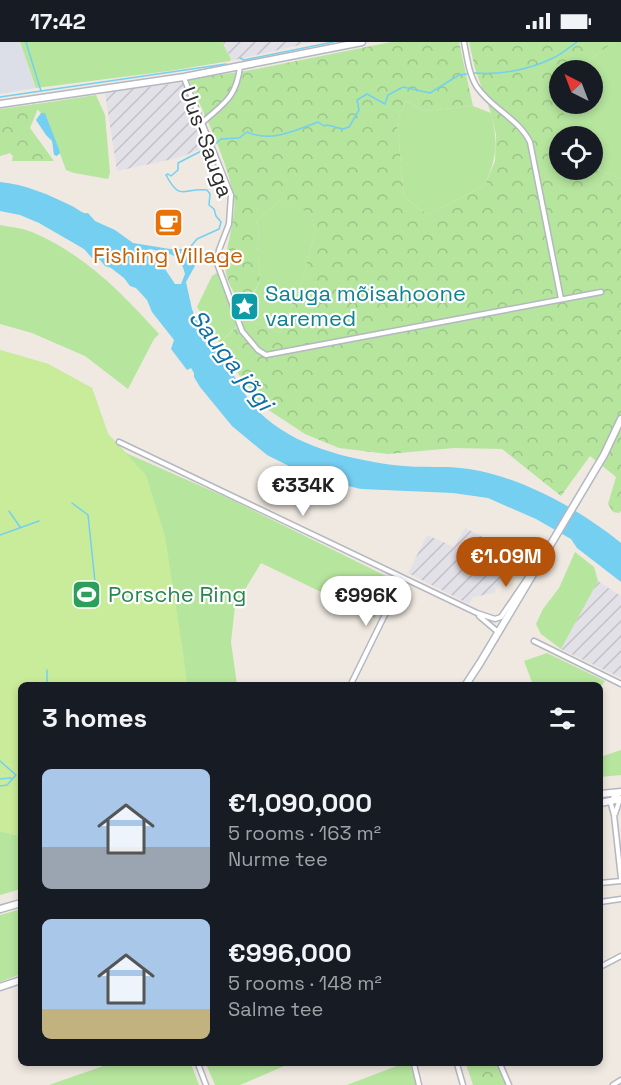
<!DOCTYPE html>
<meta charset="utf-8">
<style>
:root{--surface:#171b24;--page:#242831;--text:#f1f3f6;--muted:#9ea1a6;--accent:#b45309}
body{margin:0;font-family:"Space Grotesk",sans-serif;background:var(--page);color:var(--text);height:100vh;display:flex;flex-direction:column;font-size:22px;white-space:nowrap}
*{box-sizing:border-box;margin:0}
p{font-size:20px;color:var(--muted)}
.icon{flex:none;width:33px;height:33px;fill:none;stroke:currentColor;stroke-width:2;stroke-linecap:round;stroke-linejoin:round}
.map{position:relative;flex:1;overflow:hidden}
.side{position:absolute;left:18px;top:640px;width:585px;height:384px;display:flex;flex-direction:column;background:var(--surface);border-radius:9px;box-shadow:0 3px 9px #0003}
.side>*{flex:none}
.needle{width:39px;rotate:318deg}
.buttons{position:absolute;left:549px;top:18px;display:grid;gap:12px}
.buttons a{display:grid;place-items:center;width:54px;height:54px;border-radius:50%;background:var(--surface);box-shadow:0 3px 9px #0003;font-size:30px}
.price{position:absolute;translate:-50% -51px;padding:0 14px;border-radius:21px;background:#fff;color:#222;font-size:20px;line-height:39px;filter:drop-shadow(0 2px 3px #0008)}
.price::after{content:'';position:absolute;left:50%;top:36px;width:18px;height:14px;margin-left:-9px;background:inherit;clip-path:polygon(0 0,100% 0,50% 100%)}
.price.selected{background:var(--accent);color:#fff}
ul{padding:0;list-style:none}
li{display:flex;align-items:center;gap:18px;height:150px;padding:0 24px}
li span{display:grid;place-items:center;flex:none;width:168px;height:120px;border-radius:9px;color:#555}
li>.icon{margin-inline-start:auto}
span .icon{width:72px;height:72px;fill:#fffc;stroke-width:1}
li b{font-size:26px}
h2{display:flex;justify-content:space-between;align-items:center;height:72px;padding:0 24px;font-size:26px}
.status{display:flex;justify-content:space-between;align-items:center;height:42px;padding:0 30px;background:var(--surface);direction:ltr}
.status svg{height:16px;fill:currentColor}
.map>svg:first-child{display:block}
.industrial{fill:url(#industrial-furrows)}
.airport{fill:#dcdee8}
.grass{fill:#b6e59e}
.forest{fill:url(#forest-crowns)}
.pitch{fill:#c9ec9a}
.water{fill:#75cff0;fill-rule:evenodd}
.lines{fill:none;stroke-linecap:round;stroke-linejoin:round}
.stream{stroke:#75cff0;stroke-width:1.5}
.street-casing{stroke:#b4b7c1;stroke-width:7}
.secondary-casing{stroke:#b4b7c1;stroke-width:9}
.street{stroke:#fff;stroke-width:4}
.secondary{stroke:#fff;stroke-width:6}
.labels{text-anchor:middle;stroke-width:4.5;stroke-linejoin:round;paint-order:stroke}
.street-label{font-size:22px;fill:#2e2e2e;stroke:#fff}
.food-label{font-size:22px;fill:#c56008;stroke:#fff}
.culture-label{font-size:22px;fill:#0d838f;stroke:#fff;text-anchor:start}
.leisure-label{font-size:22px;fill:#27864d;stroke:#fff;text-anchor:start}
.water-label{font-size:24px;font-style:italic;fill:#0d6fa3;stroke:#fff}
</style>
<div class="status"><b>17:42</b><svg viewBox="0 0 49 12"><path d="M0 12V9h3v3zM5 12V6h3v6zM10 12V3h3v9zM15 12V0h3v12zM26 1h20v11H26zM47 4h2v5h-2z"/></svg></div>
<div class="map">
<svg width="621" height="1043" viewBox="0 0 621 1043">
<defs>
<pattern id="industrial-furrows" width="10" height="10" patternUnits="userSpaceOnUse" patternTransform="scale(1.5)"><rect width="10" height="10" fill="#e3e1e8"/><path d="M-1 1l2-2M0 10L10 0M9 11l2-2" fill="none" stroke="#c3c1c7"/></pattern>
<pattern id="forest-crowns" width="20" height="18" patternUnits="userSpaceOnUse" patternTransform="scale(1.5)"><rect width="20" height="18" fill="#b6e59e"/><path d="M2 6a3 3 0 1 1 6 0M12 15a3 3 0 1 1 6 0" fill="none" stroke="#9dc588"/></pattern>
</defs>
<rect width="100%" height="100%" fill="#efe9e1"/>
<path class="industrial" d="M222 0H313L230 19 231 16Z
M184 40 208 104 178 116 117 129 105 51Z
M465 486 518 512 494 551 473 555 469 562 408 531 427 493 454 505Z
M598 539 621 554V636L561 607Z"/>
<path class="airport" d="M0 0H20L36 46 0 52Z"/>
<path class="grass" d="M20 0H222L231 17 230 19 169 29 36 46Z
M614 0H621V137L593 125 592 94H570L560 62H592V28H575Z
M96 53 105 73 110 131 108 137 74 131 66 128 45 71H41L36 66 37 62Z
M406 59 424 69 473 64 491 71C498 102 497 114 485 143L428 173 404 155 397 79Z
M279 159 311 170 315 190 303 236 280 291 245 277 240 260 250 259 260 239 257 202 260 194 256 179Z
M0 183C10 185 22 186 32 190 84 212 122 251 159 292L154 297 128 347 85 314 32 291 0 282Z
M218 230 238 283 220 301 197 265 212 234Z
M0 308 48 322 92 346 108 392 126 411 228 456 394 538 375 576 261 521 235 564 231 600 237 643H158Z
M575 510 594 525 598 539 561 607 541 592 536 582 543 567 559 546Z
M547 611 605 639 600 646V644L533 643 524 619Z
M621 708V733L600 735V715Z
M0 789 21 794V847L0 853Z
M21 867V932L0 940V873Z
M109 1022H191L199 1043H49Z
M206 1022H289L240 1043H215Z
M402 1022H410L417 1043H347Z"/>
<path class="forest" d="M391 0H459L473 64 424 69 406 59 397 79 404 155 428 173 485 143 495 119 496 93 491 71 475 27 469 0H614L575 28H560L559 43 557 49 570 94H560V128H592L593 125 621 137V469L619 471 613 470 608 462 616 435 590 414 561 454 502 407 454 406 388 412 339 406 305 392 264 365 241 336 220 301 245 277 280 291 303 236 315 190 311 171 279 159 256 179 260 194 257 202 260 239 249 259 240 260C215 224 228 214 233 177 234 171 235 164 234 158 228 119 205 73 188 37L246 29Z
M37 62V69L30 86 54 119H12L13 114 10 111 0 114V67Z
M466 1022H497L507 1043H473Z"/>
<path class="pitch" d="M0 308 48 322 92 346 108 392 146 433 165 494 183 610 187 643 21 644V794L0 789Z"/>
<path class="water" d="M41 71H45L59 107 60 111 57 114 54 113 52 99 46 93 36 78Z
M0 140C24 142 50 153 72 164 78 167 82 172 88 171L95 179 115 188 133 201 170 207H188L195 224 186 240C188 249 190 258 192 267 197 283 218 310 228 325 238 339 247 358 259 370 295 405 346 416 393 423 422 427 451 422 480 429 528 439 582 469 621 501V540L577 506 571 497 536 477 488 456 453 451 361 447 318 437 297 428 267 413 232 384 200 345 194 335V331L191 326 187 328 171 307 174 298 152 270 147 258 136 246 130 244 124 236 111 226 105 224 100 218 92 216 84 207 39 181 20 173 0 169ZM150 207C168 211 180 211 185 232L181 242H175L161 221 145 209Z"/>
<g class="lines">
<path class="stream" d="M26 0 41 49 226 22
M240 16 244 18 333 0
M474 31C500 33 529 28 553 16 562 12 569 5 577 0
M0 55 41 49
M214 103 221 97 239 96 247 90C271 101 296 88 318 80L324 84 327 83 343 87 349 85 359 68 357 58 367 52 385 62 388 53 403 45 430 51 459 33 467 32
M187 209 197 197 219 187 221 180 216 174 214 167 209 163 210 152 207 148C183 145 181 161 166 133L168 132 171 134 178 128V121L209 105
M72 461 88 473 96 549
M9 469 20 485
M0 493 39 479
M47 628V644
M0 719 16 733 7 743 0 744
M0 737 11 736"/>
<defs>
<path id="street" d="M464 0C467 15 469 33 477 45 492 67 518 76 530 100L561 257
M184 36 231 153 229 182 219 208 217 221 242 289 258 308 266 313 601 250
M203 80C224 61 236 56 240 25
M119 400 477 571 495 577 501 575 533 528
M479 574 498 590
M534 599 621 642
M350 644 403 536
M619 752 613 756 611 762 614 773 621 836
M615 772 620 757
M600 841 621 839
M600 860 621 857
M600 925 621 914
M198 1022 206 1043
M414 1022 419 1043
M457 1022 463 1043
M500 1022 509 1043
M613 1043 621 1038"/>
<path id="secondary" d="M0 62 184 35 362 0
M465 644 480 621 604 413 621 377
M600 752 621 750
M600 761 621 757
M0 867 21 861
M0 945 21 938"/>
</defs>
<use href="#street" class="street-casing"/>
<use href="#secondary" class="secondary-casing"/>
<use href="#street" class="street"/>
<use href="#secondary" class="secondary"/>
</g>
<defs>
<symbol id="cafe-square" viewBox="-11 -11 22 22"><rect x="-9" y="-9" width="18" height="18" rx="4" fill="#e8710a" stroke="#fff"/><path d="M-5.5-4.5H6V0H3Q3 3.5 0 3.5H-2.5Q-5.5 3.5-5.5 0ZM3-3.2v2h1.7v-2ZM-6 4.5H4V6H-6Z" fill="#fff"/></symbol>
<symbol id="sight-square" viewBox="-11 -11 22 22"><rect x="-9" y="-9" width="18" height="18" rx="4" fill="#0f9aa8" stroke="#fff"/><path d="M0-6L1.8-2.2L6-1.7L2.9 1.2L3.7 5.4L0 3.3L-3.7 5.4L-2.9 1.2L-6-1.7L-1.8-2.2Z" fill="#fff"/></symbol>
<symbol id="stadium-square" viewBox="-11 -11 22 22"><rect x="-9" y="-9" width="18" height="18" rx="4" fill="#2e9e5b" stroke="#fff"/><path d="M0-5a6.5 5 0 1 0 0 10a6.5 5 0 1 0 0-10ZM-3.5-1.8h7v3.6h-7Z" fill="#fff"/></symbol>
</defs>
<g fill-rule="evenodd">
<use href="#cafe-square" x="152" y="164" width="33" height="33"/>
<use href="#sight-square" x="228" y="248" width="33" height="33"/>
<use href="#stadium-square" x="70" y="536" width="33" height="33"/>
</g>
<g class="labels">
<g class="street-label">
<text transform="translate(207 100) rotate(70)" y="8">Uus-Sauga</text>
</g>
<g class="food-label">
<text x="168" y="221">Fishing Village</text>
</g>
<g class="culture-label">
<text x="265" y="259">Sauga mõisahoone<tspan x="265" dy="25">varemed</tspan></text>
</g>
<g class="leisure-label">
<text x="108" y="560">Porsche Ring</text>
</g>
<g class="water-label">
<text transform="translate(231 318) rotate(52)" y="8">Sauga jõgi</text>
</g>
</g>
</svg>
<div class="buttons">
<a><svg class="needle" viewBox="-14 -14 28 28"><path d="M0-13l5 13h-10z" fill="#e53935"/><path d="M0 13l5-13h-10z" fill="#9ea1a6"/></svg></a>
<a><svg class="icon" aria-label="locate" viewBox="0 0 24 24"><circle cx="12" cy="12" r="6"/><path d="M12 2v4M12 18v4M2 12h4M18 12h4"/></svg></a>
</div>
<b class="price" style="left:303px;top:475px">€334K</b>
<b class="price selected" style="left:506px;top:546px">€1.09M</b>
<b class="price" style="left:366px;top:585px">€996K</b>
<section class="side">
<h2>3 homes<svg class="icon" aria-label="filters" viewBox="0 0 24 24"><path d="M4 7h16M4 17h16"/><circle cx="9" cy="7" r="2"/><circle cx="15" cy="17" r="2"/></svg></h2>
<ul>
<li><span style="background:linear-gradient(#a9c7e8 65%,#9aa5b1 0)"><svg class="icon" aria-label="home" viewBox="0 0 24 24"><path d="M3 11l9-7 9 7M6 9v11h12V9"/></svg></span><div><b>€1,090,000</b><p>5 rooms · 163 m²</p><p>Nurme tee</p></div></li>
<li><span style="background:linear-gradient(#a9c7e8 75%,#c2b280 0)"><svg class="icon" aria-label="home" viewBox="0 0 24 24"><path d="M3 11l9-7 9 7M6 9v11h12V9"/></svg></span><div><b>€996,000</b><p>5 rooms · 148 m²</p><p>Salme tee</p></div></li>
</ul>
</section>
</div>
